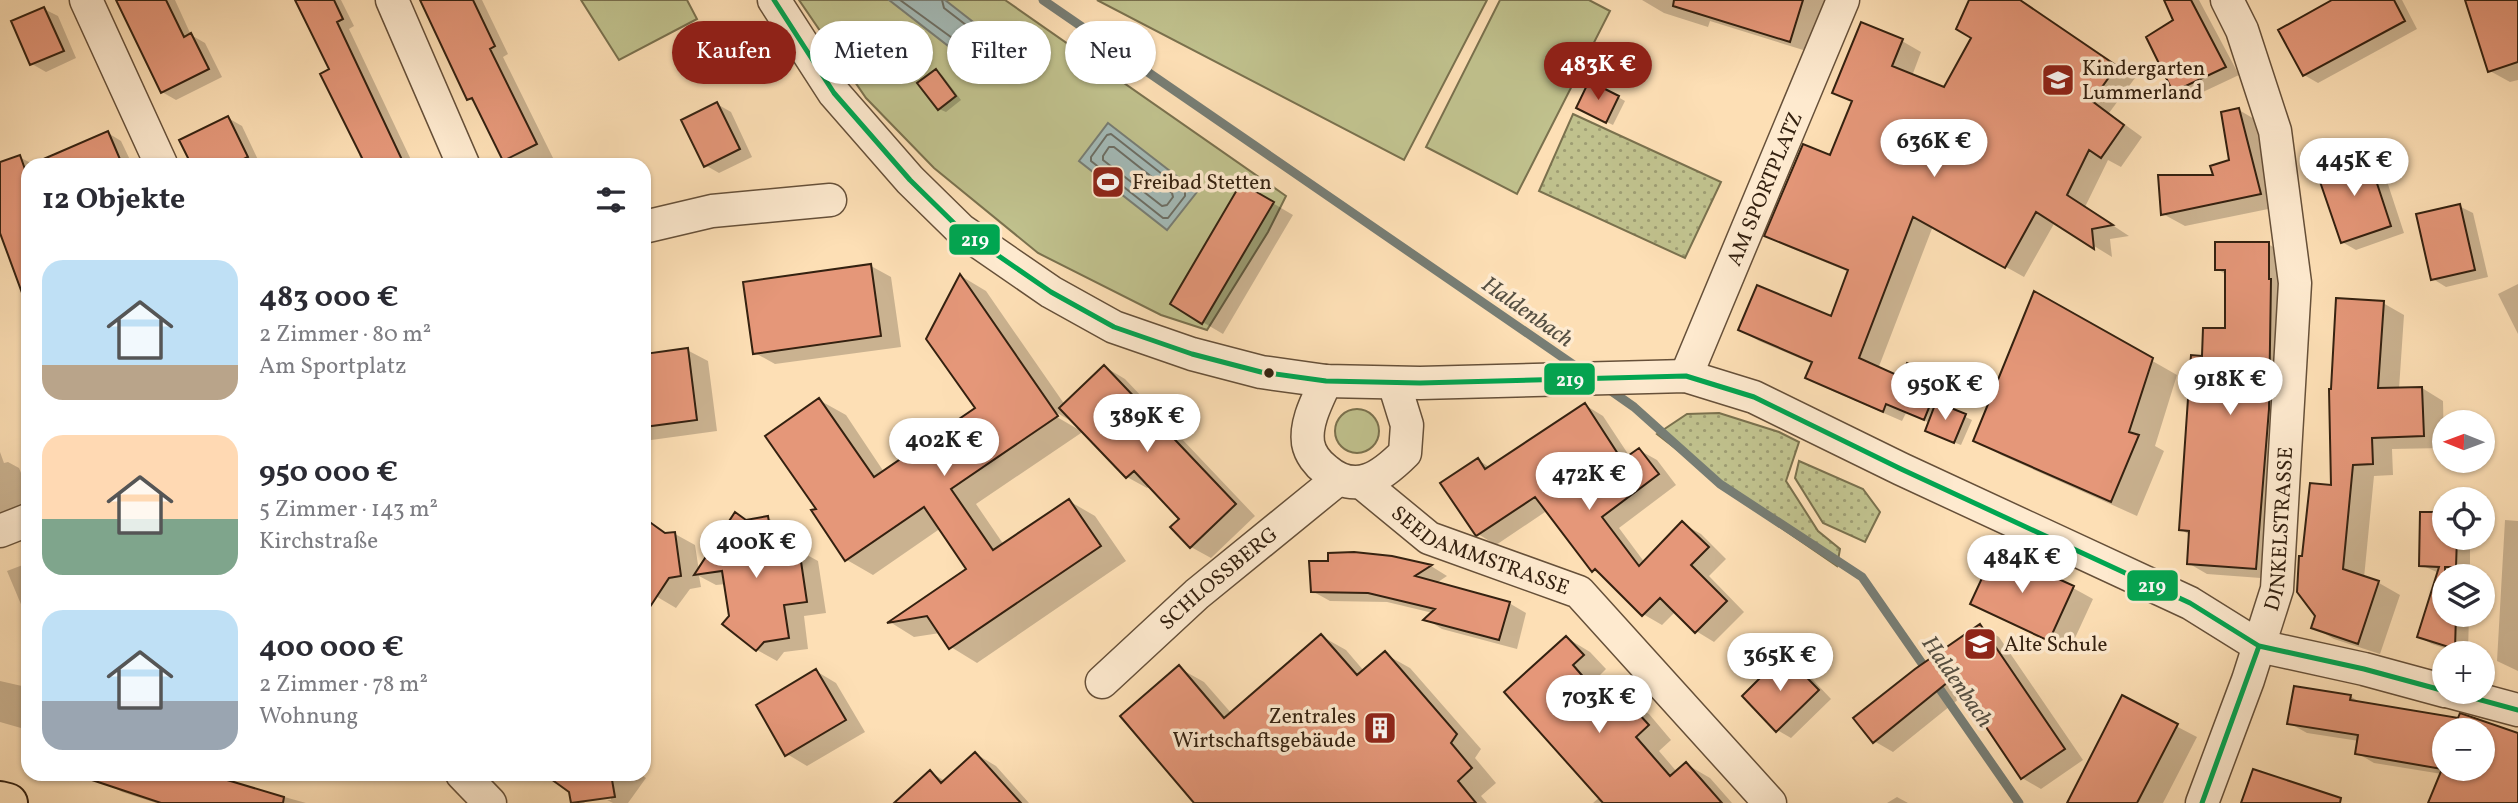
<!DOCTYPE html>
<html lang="de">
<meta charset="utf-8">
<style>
:root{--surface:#fff;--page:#f2f2f3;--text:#2b2b33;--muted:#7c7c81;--accent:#8f2418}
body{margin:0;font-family:Vollkorn,serif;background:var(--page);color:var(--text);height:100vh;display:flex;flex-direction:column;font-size:26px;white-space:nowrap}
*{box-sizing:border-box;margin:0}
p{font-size:23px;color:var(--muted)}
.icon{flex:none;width:38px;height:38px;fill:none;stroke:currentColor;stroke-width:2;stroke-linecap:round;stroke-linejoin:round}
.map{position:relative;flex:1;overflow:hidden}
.sheet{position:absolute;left:21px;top:158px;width:630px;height:623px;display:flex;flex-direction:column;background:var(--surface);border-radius:21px;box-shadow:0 2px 5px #0004}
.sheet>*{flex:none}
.top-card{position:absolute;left:672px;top:21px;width:665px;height:63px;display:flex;gap:14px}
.needle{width:46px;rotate:271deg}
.tools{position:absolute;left:2432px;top:410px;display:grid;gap:14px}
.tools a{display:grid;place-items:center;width:63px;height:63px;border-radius:50%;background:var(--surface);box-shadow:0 2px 5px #0004;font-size:35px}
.price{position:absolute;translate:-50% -60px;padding:0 16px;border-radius:24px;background:#fff;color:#222;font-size:23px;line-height:46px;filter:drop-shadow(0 2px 4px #0008)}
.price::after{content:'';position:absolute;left:50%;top:42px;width:21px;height:16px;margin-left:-10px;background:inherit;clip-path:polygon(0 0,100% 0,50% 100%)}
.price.selected{background:var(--accent);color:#fff}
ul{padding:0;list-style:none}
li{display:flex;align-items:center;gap:21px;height:175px;padding:0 21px}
li span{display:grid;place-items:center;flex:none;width:196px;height:140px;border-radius:21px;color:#555}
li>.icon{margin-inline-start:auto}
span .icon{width:84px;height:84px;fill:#fffc;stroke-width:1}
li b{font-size:30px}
h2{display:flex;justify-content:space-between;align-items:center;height:84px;padding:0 21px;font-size:30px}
.pill{padding:0 24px;border-radius:32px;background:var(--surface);box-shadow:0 2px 5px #0004;font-size:24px;line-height:63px}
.pill.selected{background:var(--accent);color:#fff}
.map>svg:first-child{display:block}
.grass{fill:#c0c18d;stroke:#7a714e;stroke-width:2}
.park{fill:url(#park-dots);stroke:#7a714e;stroke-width:2}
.water{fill:#a3bab7;stroke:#777d74;stroke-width:2}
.shadow{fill:#0003;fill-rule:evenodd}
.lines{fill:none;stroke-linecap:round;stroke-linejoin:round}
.shore{stroke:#6c6e64;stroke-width:2}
.stream{stroke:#777d74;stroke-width:9}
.building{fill:#e59779;stroke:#342110;stroke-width:2;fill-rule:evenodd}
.minor-casing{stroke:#665039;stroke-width:35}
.major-casing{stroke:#342110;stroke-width:42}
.minor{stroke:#feeacf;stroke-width:32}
.major{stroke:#fddfb5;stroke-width:38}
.bus-1-casing{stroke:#feeacf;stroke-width:10}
.bus-1{stroke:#00a651;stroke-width:5}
.bus-dot{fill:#342110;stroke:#feeacf;stroke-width:2.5}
.labels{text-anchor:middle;stroke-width:7;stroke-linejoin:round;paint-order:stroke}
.poi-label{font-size:21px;fill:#342110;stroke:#feeacf;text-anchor:start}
.street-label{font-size:21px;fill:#342110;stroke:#feeacf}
.water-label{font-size:23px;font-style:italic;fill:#554f42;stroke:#feeacf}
.line-badge{stroke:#feeacf;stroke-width:2.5}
.badge-label{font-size:19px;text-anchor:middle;font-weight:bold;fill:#fff}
</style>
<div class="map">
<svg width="2518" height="803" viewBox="0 0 2518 803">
<defs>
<pattern id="park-dots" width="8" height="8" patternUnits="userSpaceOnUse" patternTransform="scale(1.75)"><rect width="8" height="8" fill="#c0c18d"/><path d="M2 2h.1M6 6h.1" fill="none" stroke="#9d9c72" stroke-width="1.8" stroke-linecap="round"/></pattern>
</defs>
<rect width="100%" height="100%" fill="#fddfb5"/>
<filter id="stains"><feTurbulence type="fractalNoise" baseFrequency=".00286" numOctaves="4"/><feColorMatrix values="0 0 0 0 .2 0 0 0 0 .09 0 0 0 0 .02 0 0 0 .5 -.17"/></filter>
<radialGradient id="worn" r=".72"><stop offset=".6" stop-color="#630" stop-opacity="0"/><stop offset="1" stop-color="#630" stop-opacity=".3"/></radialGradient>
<path class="grass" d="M581 0H687L697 19 619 60Z
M799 0H1005L1286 196 1268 232 1207 330 1161 315 1038 253 934 168 866 98Z
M1097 0H1487L1404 160Z
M1500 0H1589L1610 11 1517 194 1426 147Z
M1335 431a22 22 0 1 1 44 0a22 22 0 1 1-44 0Z"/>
<path class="park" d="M1573 114 1721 182 1685 258 1539 191Z
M1719 413 1779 432 1799 442 1786 481 1818 531 1840 549 1837 566 1748 505 1657 434 1687 414Z
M1799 461 1863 489 1880 512 1865 542 1823 523 1795 478Z"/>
<path class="water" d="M889 0H945L977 25 956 52Z
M1108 123 1197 192 1167 230 1079 161Z"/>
<path class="shadow" d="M118 0H175L191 35 205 43 222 77 176 100 162 92Z
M298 0H341L354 26 349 29 413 164H363L359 155 362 154 331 70Z
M422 0H482L508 54 503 57 556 164H512L504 160 476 103 469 99Z
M1642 0H1829L1813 53 1710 21 1708 27 1664 13Z
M1971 0H2020L2135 78 2109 113 2142 137 2121 167 2108 160 2085 207 2129 236 2110 239 2112 257 2055 222 2024 277 1933 226 1878 369 1902 379H1940L1959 390 1951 410 1972 420 1961 445 1933 434 1930 423 1906 413 1902 421 1826 388 1807 377 1813 364 1759 341 1740 330 1832 319 1849 272 1786 246 1767 235 1831 157 1853 103 1835 92 1862 24 1902 41 1921 52 1912 76 1945 89 1973 37Z
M2166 0H2199L2239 75 2188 99 2174 91 2176 21Z
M2337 0H2402L2417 29 2318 83 2304 75Z
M2467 0H2518V80L2510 82 2490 71Z
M44 9 58 16 76 58 46 72 32 64Z
M936 71 942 75 961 100 946 112 939 109Z
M1618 97 1625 101 1613 125 1584 111Z
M717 104 731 112 752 157 719 173 705 165Z
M2239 110 2261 123 2283 206 2185 226 2163 214 2215 177 2231 161Z
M228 118 242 126 260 164H193L182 141Z
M108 133 121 141 132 164H75L69 150Z
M2367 155 2381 163 2404 233 2356 250 2342 242Z
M19 157 33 164H28V307L9 260 12 259 0 228V164Z
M1242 185 1293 215 1223 334 1172 304Z
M2459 206 2473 213 2488 277 2446 287 2433 279Z
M2268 244 2287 255 2274 579 2207 574 2188 563 2190 535 2180 529 2203 357 2227 330V275L2217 269Z
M871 266 891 277 901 347 775 364 755 353Z
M961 276 986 291 1065 405 1105 367 1125 379 1255 516 1211 558 1191 547 1181 519 1150 486 1147 488 1127 477 1084 431 976 504 1004 545 1069 501 1095 516 1126 561 977 663 951 647 940 633 914 637 890 622 968 569 941 528 873 575 847 560 819 511V400L846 415 884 472 977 408ZM1052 410 1078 425 1081 431 1050 413Z
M2518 284V334L2498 294Z
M2035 294 2177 375 2155 446 2164 451 2137 516 2001 455 1976 440Z
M2383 303 2404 315 2399 389 2422 388 2443 401 2444 448 2392 449 2393 475 2374 476 2364 578 2379 583 2400 595 2380 654 2334 639 2313 627 2317 616 2304 558 2333 487Z
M687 350 708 361 717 431 644 441V356Z
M1585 405 1603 416 1630 457 1639 450 1657 460 1676 485 1619 528 1645 563 1683 524 1701 534 1726 559 1709 576 1744 612 1714 642 1696 631 1676 611 1662 625 1643 614 1606 577 1593 570 1548 510 1496 545 1478 534V460L1491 468Z
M0 452 4 463 8 462 19 468 28 490V507L0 517Z
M644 513 645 518 668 535 675 534 695 545 699 571 747 521 768 518 788 530 791 551 798 550 818 561 826 613 804 616 808 649 784 652 777 661 757 650 730 616 726 584 716 585 699 576 701 587 690 589 676 608 654 595 644 597Z
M2505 520 2518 521V671L2497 661Z
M2445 537H2470V576H2445V614H2469L2468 653H2459L2432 644 2419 637 2439 573 2421 565Z
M1392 558 1431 566 1447 576 1435 584 1509 603 1526 613 1517 649 1442 629 1426 619 1433 613 1387 602 1330 601 1312 591 1330 563Z
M28 563V621L7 571Z
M2073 588 2093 599 2069 651 1972 603Z
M1980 626 1999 637 2083 760 2041 789 2022 778 1965 694 1893 752 1874 741Z
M1321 636 1346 650 1364 671 1385 654 1410 668 1481 749 1475 758 1496 783 1481 796 1487 803H1197L1179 668 1204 682 1232 714Z
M1567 638 1590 652 1606 669 1595 680 1619 706 1625 701 1649 714 1671 740 1659 751 1677 772 1686 764 1710 778 1732 803H1593L1600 797Z
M1784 657 1798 664 1831 699 1791 738 1777 730Z
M816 671 836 683 865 732 807 766 787 754Z
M24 680 28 681V730L0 722V681L22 686Z
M2350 696 2363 704 2518 735V803H2432L2442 774 2374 763 2357 753 2359 741 2307 733 2289 723ZM2445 730H2483V768H2445Z
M2122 698 2197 737 2163 803H2069Z
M976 754 996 766 1029 803H896L930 772 945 781Z
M112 774H202L306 803H156L122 792 108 784Z
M535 774H640L646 778 628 803H613L607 800H611V796L582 800 585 803H574L571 791 548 774Z
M1897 797 1908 803H1887Z"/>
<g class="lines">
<path class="shore" d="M900 0 955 40 966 25 944 8 942 0
M1111 134 1185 192V196L1168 218H1163L1091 161V157L1107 135Z
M1109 147H1114L1172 193 1173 197 1167 205 1162 206 1103 160V156Z"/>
<path class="stream" d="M1043 0 1581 370
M1607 388 1634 407 1720 484 1862 577 2019 803"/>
</g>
<path class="building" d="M116 0H166L184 37 191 33 209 69 161 93Z
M295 0H334L343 19 337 22 404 164H365L320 74 329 69Z
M420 0H473L495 46 490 49 537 144 503 161 472 98 467 100Z
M1674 0H1803L1790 42 1673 6Z
M1969 0H2020L2117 66 2092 101 2124 125 2101 158 2089 150 2067 195 2113 225 2092 229 2094 249 2036 212 2005 268 1913 217 1859 358 1901 377 1907 363 1941 378 1924 420 1886 404 1883 412 1805 378 1812 362 1738 330 1757 285 1831 316 1848 270 1764 236 1803 144 1830 155 1852 101 1832 93 1861 22 1903 39 1892 66 1944 87 1971 38 1956 29Z
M2164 0H2191L2226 67 2173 92 2146 37 2173 20Z
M2332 0H2394L2405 21 2303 76 2278 30Z
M2465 0H2518V62L2488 72Z
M44 7 64 51 30 65 11 21Z
M936 69 956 96 938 110 917 83Z
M1589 81 1619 96 1606 123 1576 108Z
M717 102 740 149 704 167 681 120Z
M2239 108 2261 194 2161 215 2158 175H2213L2210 166 2229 160 2221 112Z
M228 116 248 157 233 164H191L179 140Z
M108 131 122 164H32Z
M2367 153 2391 226 2341 243 2316 170Z
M20 155 28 178V301H25L0 233V162Z
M1241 183 1274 202 1202 324 1170 304Z
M2460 204 2475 270 2431 280 2416 214Z
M2215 242H2269V279H2271L2269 409 2256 569 2187 564 2189 531 2179 530 2191 355 2202 356 2203 328H2225V270H2215Z
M871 264 881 336 753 354 743 282Z
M960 274 1058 416 951 489 993 550 1069 499 1101 546 949 649 927 616 887 623 966 569 924 507 845 561 811 510 816 509 765 436 819 398 874 477 975 408 926 339Z
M2034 291 2153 358 2129 432 2139 435 2111 502 1973 441Z
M2336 298 2384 301 2378 388 2422 387 2424 436 2372 438 2373 464 2353 465 2343 569 2379 581 2358 644 2311 628 2315 616 2297 592 2299 556H2302L2310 483 2331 485 2329 389H2331Z
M688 348 697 420 644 427V354Z
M1104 365 1236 504 1190 548 1170 527 1179 519 1134 471 1126 478 1059 408Z
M1936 402 1966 414 1954 443 1925 431Z
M1585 403 1622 460 1639 448 1659 474 1602 517 1639 566 1682 521 1709 547 1691 565 1727 601 1695 633 1660 598 1642 616 1595 569 1592 572 1535 497 1476 536 1440 483 1478 458 1485 469Z
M735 512 746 520 768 516 774 552 799 548 807 602 784 605 789 638 764 642 756 651 722 624 729 616 722 571 694 575Z
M2420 512H2445V537H2457L2456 567H2445V614H2456L2455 649 2417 637 2439 567 2419 566Z
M644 518 665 533 675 532 681 576 669 578 644 616Z
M1995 550 2074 586 2049 641 1970 604Z
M1354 552 1392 556 1432 565 1415 576 1510 602 1499 640 1423 620 1435 609 1368 593 1311 592 1309 561H1328V553Z
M1980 624 2065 749 2021 779 1953 678 1873 743 1853 718 1915 669Z
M1321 634 1357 675 1385 651 1457 734 1451 743 1472 768 1458 781 1476 803H1194L1120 716 1179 665 1224 718Z
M1566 636 1584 655 1573 665 1612 710 1625 699 1649 725 1636 737 1670 776 1686 762 1722 803H1603L1504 692Z
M1784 654 1819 690 1776 732 1742 696Z
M816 669 846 720 785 756 756 705Z
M2294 686 2351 695 2350 700 2458 718 2460 713 2518 733V803H2428L2442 769 2355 754 2358 735 2287 724ZM2445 730H2483V768H2445Z
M2122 695 2178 724 2137 803H2067Z
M975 752 1021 803H894L930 770 941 783Z
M2253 769 2341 798 2340 803H2241Z
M87 774H207L284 797 283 803H161L86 778Z
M544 774H611L615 797 571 803 569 792Z"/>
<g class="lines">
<defs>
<g id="minor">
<path d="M86 0 161 164"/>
<path d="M392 0 463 164"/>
<path d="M774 0 834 93 910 180 961 230 1051 292 1114 327 1192 354 1261 372 1326 381 1420 383 1686 376 1754 397 1901 469 2190 603 2259 646 2364 669 2445 691"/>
<path d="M644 227 712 211 830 200"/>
<path id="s1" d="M1686 376 1843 0"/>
<path d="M1326 381C1318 399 1305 422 1308 443 1310 454 1318 464 1326 470 1356 496 1382 476 1405 453L1407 425 1394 383"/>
<path id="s2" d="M1361 482 1429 538 1579 592 1770 803"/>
<path d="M0 531 28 520"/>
<path id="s3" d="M1102 682 1197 594 1337 480"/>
<path d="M2447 691 2518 710"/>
<path d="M462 774 490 803"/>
<path id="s4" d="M2202 803 2248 680 2277 589 2295 283 2275 131 2242 30 2227 0"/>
</g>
<path id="major" d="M0 801 8 803"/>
</defs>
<use href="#minor" class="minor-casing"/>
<use href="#major" class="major-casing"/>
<use href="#minor" class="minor"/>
<use href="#major" class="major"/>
<defs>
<path id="bus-1" d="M774 0 834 93 910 180 961 230 1051 292 1114 327 1192 354 1261 372 1326 381 1420 383 1686 376 1754 397 1901 469 2190 603 2259 646 2364 669 2445 691
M2448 691 2518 710
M2202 803 2259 646"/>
</defs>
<use href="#bus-1" class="bus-1-casing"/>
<use href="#bus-1" class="bus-1"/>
</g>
<defs>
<symbol id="school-square" viewBox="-11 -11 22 22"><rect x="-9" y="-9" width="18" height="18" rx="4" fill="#8f2418" stroke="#feeacf"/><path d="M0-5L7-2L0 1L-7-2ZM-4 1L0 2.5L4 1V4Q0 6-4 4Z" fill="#fff"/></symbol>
<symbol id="stadium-square" viewBox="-11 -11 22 22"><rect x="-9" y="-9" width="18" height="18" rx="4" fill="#8f2418" stroke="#feeacf"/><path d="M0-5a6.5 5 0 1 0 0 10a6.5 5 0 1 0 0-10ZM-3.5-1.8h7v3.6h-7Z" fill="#fff"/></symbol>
<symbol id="building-square" viewBox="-11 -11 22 22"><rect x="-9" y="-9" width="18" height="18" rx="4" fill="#8f2418" stroke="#feeacf"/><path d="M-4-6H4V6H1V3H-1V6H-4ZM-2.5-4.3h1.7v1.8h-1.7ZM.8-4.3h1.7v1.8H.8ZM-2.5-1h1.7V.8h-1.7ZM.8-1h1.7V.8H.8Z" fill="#fff"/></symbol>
</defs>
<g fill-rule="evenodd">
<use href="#school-square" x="2039" y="61" width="38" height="38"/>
<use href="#stadium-square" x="1089" y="163" width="38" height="38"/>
<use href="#school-square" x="1961" y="625" width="38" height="38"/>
<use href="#building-square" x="1361" y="709" width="38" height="38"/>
</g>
<circle class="bus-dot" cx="1269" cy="373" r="6"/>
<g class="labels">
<g class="poi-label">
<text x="2082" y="75">Kindergarten<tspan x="2082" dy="24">Lummerland</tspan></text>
<text x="1132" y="189">Freibad Stetten</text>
<text x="2004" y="651">Alte Schule</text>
<text x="1356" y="723" text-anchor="end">Zentrales<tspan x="1356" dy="24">Wirtschaftsgebäude</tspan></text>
</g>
<g class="street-label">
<text dy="7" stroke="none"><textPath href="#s1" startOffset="203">AM SPORTPLATZ</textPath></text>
<text dy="7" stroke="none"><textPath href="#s4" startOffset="287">DINKELSTRASSE</textPath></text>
<text dy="7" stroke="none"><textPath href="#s2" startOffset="140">SEEDAMMSTRASSE</textPath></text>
<text dy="7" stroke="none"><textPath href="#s3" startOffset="156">SCHLOSSBERG</textPath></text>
</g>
<g class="water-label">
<text transform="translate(1528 311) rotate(35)" y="8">Haldenbach</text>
<text transform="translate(1958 681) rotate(55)" y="8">Haldenbach</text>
</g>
</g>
<g class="line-badge">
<rect x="948" y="223" width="53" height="33" rx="7" fill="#00a651"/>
<rect x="1543" y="362" width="53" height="34" rx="7" fill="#00a651"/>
<rect x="2126" y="569" width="53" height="33" rx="7" fill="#00a651"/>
</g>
<g class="badge-label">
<text x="975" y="246">219</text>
<text x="1570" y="386">219</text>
<text x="2152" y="592">219</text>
</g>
<rect width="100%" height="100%" filter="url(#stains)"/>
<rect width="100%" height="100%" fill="url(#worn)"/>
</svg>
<div class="tools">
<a><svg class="needle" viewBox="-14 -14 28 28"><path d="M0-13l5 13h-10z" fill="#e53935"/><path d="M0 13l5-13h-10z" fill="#7c7c81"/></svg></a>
<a><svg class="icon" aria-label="locate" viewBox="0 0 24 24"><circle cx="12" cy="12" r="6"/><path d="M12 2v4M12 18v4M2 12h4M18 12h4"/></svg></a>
<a><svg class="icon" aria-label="layers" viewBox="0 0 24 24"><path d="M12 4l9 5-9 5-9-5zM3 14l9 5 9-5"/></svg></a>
<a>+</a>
<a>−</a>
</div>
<b class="price selected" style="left:1598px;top:102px">483K €</b>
<b class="price" style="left:1934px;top:179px">636K €</b>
<b class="price" style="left:2354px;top:198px">445K €</b>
<b class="price" style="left:2230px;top:417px">918K €</b>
<b class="price" style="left:1945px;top:422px">950K €</b>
<b class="price" style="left:1147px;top:454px">389K €</b>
<b class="price" style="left:944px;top:478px">402K €</b>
<b class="price" style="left:1589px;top:512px">472K €</b>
<b class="price" style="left:756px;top:580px">400K €</b>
<b class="price" style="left:2022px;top:595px">484K €</b>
<b class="price" style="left:1780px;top:693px">365K €</b>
<b class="price" style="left:1599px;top:735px">703K €</b>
<div class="top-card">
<a class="pill selected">Kaufen</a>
<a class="pill">Mieten</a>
<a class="pill">Filter</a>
<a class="pill">Neu</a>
</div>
<section class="sheet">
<h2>12 Objekte<svg class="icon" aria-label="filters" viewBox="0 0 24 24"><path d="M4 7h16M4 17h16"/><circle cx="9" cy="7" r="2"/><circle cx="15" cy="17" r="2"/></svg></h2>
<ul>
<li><span style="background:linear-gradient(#bfe0f5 75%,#b9a48a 0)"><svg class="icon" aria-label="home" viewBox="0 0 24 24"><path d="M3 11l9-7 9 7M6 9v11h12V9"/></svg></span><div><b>483 000 €</b><p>2 Zimmer · 80 m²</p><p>Am Sportplatz</p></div></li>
<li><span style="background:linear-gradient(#ffd9b3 60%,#7fa58c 0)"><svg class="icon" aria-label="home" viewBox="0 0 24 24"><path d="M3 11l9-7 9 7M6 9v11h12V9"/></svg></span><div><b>950 000 €</b><p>5 Zimmer · 143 m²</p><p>Kirchstraße</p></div></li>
<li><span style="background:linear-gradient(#bfe0f5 65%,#9aa5b1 0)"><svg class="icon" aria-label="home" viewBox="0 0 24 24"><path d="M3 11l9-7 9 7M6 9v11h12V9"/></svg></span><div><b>400 000 €</b><p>2 Zimmer · 78 m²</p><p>Wohnung</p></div></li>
</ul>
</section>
</div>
